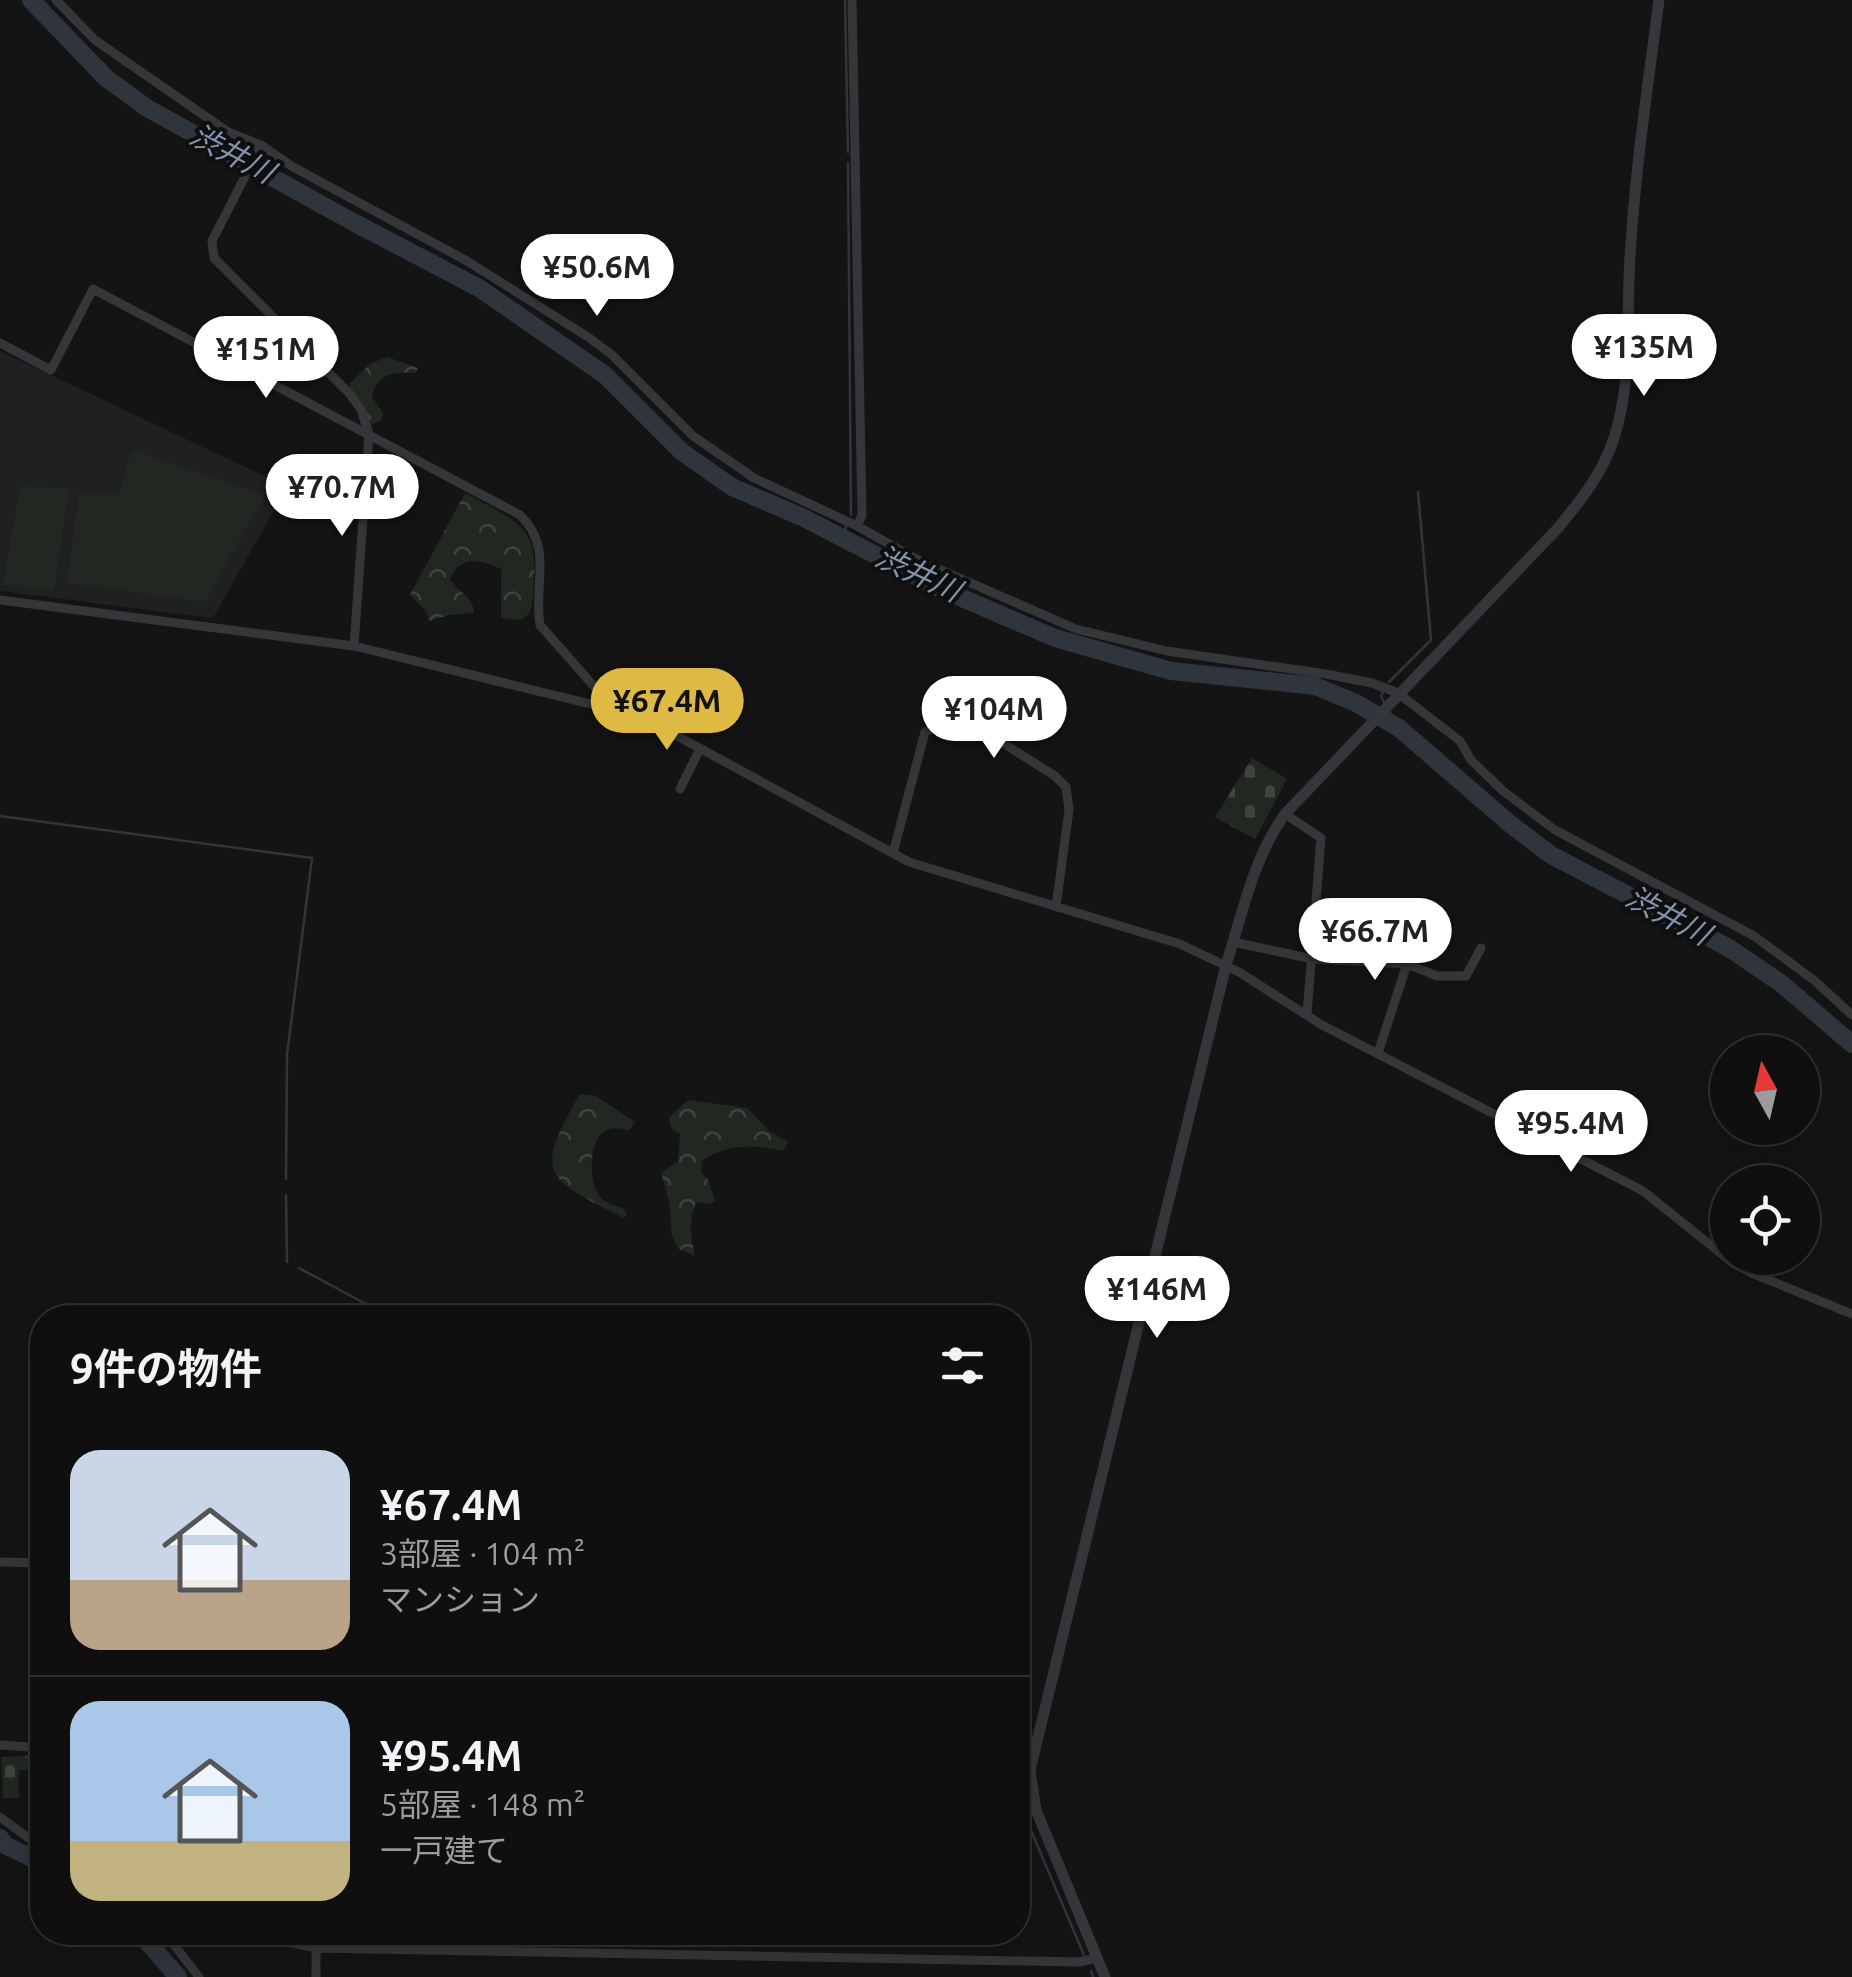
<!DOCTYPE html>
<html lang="ja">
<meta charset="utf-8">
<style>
:root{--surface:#0f0f10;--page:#1d1d1e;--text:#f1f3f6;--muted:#9b9c9f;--line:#2f2f30;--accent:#deba44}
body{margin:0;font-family:Ubuntu,"Noto Sans JP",sans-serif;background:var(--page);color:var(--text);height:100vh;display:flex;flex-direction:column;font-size:38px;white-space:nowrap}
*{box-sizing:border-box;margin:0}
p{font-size:32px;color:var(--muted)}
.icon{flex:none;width:55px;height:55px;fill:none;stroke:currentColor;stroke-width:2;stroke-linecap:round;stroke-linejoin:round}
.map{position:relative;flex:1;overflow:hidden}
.drawer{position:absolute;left:30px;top:1305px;width:1000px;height:640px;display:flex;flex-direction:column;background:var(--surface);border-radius:40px;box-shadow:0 10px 40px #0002,0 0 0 2px var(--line)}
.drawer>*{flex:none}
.needle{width:65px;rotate:352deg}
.fabs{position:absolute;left:1710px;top:1035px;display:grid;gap:20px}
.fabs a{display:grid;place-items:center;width:110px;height:110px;border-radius:50%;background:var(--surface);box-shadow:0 10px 40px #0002,0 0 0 2px var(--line);font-size:50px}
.price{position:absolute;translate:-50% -85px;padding:0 22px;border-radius:35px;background:#fff;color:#222;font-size:32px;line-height:65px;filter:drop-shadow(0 2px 5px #0008)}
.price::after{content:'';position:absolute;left:50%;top:60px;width:30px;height:22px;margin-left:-15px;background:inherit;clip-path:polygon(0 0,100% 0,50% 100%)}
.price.on{background:var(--accent);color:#111}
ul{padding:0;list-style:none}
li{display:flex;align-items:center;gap:30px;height:250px;padding:0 40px}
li+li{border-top:2px solid var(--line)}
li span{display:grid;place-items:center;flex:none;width:280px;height:200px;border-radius:30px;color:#555}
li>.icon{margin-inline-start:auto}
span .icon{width:120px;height:120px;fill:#fffc;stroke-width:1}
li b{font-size:42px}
h2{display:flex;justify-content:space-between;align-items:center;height:120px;padding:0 40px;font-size:42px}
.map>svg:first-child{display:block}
.built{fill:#202022}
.forest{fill:url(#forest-crowns)}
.cemetery{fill:url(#cemetery-stones)}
.pitch{fill:#212822}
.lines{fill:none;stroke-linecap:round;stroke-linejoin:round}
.stream{stroke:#2f353d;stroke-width:2.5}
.river{stroke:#2f353d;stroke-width:18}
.minor{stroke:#35363a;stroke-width:9}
.tertiary{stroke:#35363a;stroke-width:11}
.labels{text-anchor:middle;stroke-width:8;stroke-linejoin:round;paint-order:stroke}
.water-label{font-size:30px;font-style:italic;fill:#8294ac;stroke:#0f0f10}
</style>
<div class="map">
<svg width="1852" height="1977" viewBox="0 0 1852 1977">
<defs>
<pattern id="forest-crowns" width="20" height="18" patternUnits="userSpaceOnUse" patternTransform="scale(2.5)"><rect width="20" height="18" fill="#212822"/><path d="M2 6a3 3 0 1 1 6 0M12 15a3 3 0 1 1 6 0" fill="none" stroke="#3e4440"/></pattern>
<pattern id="cemetery-stones" width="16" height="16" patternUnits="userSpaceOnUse" patternTransform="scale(2.5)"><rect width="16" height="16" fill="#212822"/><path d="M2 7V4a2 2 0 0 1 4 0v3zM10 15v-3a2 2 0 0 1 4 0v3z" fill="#3e4440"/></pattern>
</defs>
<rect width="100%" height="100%" fill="#141415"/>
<path class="built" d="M0 351 287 487 213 618 0 591Z"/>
<path class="forest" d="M387 357 418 368 415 373C395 372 376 373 372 397L383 413 381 420 370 426 350 390V383L370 364Z
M465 493C529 527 540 528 532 604L530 612 522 620 501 618V569C482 559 458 555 450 580 458 591 474 598 474 613L449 615 429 621 427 612 410 595Z
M580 1094 596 1096 635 1122 629 1130C621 1129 613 1126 605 1131 588 1141 588 1185 601 1198 607 1204 615 1206 623 1208L627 1214 624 1218C546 1179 532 1176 580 1094Z
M688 1100 747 1108 769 1131 788 1142 783 1151C756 1144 726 1144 702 1161L701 1172 708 1180 715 1201 709 1204 696 1202C689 1219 690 1238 695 1256L679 1249 672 1236 669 1202 661 1173 678 1161 680 1134 671 1128 669 1118Z"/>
<path class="cemetery" d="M1252 758 1287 779 1255 839 1215 817Z
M42 1755V1769L19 1770V1798H3L1 1757Z"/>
<path class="pitch" d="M132 450 265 495 205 602 67 583 79 493 118 494Z
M20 486 69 489 54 591 3 585Z"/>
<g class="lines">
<path class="stream" d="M845 0 848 152
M848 163 851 515
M842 538 846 527
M1389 682 1431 640 1418 492
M1383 692 1381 696 1385 704
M1389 711 1399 728
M0 816 312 858 287 1055 286 1179
M286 1195 287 1262
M299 1268 392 1318
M1018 1745 1021 1751
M1018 1792 1021 1782
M1018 1800 1084 1955
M1091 1971 1093 1977"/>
<path class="river" d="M31 0 106 78 147 108 353 222 479 288 605 375 682 452 732 487 804 518 941 589 1055 638 1171 671 1315 686 1356 703 1399 728 1509 823 1551 855 1729 948 1782 984 1852 1044
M0 1838 5 1845 42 1863
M139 1932 178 1977"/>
<path class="minor" d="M56 0 95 40 228 132 261 145 293 167 467 261 588 337 611 354 693 436 754 478 857 526
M852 0 862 515 857 526 916 559 1076 629 1167 651 1326 674 1372 683 1398 693 1460 741 1471 760 1503 791 1555 830 1754 936 1815 981 1852 1015
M261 145 212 241 214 258 350 394 361 410 369 434 354 646
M0 343 51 370 93 289 520 515C554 548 533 584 540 625L613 708
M0 600 354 646 615 710 670 732 909 862 1180 944 1239 972 1322 1025 1643 1191 1733 1263 1754 1274 1852 1314
M680 789 700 749
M1285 814 1321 838 1307 1014
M893 853 925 732 947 723 984 731 1055 776 1066 787 1069 810 1056 907
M1233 942 1313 959 1407 964 1437 976H1466L1481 948
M1378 1053 1407 964
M0 1562 42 1563
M0 1745 42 1748
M1018 1756 1030 1770
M0 1817 42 1848
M164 1932 199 1977
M240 1932 316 1948 1079 1962 1097 1958
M316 1977V1948"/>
<path class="tertiary" d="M1105 1977 1036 1810 1030 1770 1226 965C1243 913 1252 860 1285 814L1558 528C1581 500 1603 473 1614 438 1633 380 1626 317 1630 257 1635 171 1648 85 1659 0"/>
</g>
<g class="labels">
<g class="water-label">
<text transform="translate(232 154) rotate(28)" y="10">渋井川</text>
<text transform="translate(918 574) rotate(25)" y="10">渋井川</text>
<text transform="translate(1668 916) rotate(28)" y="10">渋井川</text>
</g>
</g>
</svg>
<div class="fabs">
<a><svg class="needle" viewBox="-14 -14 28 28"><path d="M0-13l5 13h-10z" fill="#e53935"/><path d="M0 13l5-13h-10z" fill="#9b9c9f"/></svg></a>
<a><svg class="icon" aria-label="locate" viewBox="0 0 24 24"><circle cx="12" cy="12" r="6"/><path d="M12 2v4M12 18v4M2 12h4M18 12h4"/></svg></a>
</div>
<b class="price" style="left:597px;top:319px">¥50.6M</b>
<b class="price" style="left:1644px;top:399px">¥135M</b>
<b class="price" style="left:266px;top:401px">¥151M</b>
<b class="price" style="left:342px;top:539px">¥70.7M</b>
<b class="price on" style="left:667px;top:753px">¥67.4M</b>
<b class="price" style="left:994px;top:761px">¥104M</b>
<b class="price" style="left:1375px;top:983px">¥66.7M</b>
<b class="price" style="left:1571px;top:1175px">¥95.4M</b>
<b class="price" style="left:1157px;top:1341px">¥146M</b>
<section class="drawer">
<h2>9件の物件<svg class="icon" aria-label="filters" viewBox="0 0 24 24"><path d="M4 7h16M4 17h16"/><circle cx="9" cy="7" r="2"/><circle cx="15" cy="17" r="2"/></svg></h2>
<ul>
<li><span style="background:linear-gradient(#c9d6e8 65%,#b9a48a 0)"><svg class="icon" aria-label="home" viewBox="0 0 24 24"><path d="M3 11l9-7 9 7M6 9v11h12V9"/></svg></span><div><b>¥67.4M</b><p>3部屋 · 104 m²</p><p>マンション</p></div></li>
<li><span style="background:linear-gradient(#a9c7e8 70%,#c2b280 0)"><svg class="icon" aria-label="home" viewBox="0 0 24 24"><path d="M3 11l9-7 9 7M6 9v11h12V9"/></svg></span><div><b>¥95.4M</b><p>5部屋 · 148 m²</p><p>一戸建て</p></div></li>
</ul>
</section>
</div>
